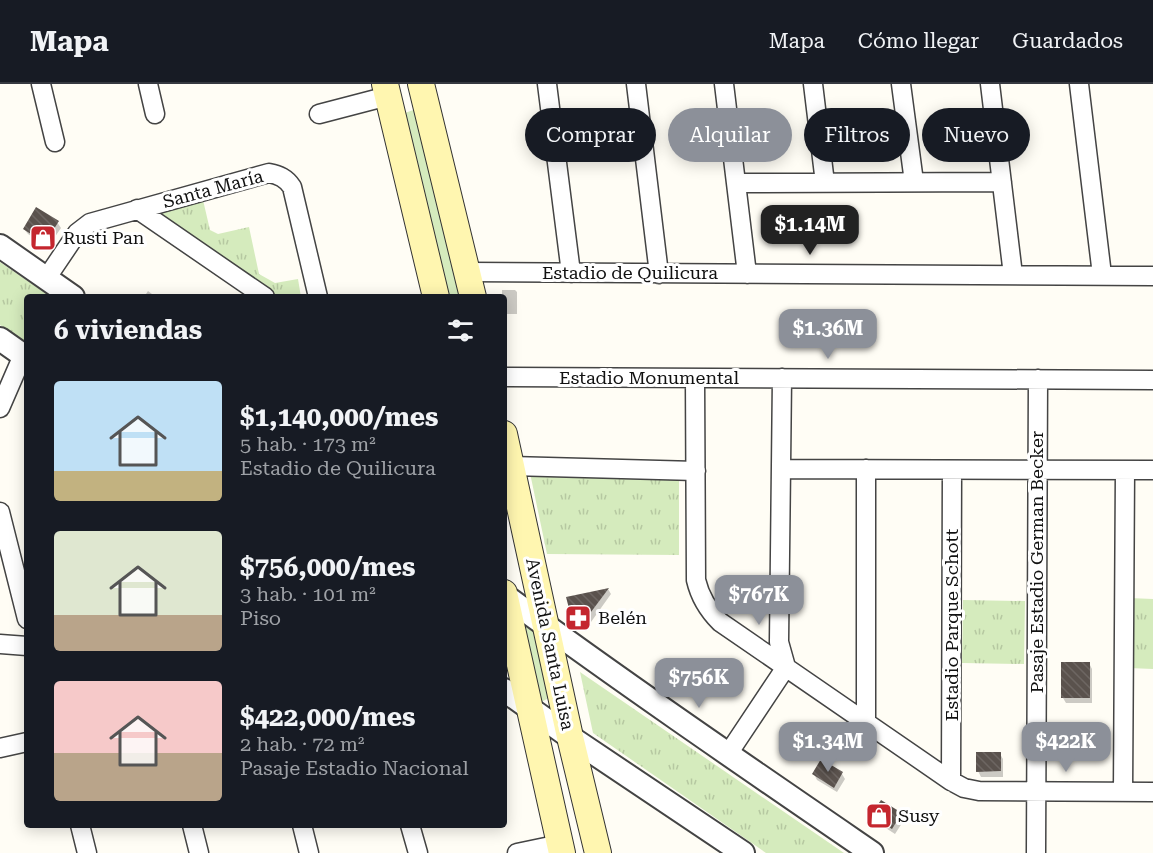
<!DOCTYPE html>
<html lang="es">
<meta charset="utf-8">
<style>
:root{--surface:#171b24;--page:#242831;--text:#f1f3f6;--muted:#9ea1a6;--line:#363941;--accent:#8c9099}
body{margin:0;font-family:"Roboto Serif",serif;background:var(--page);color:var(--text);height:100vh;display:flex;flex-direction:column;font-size:22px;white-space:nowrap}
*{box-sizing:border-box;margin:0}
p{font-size:20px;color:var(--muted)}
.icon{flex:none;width:33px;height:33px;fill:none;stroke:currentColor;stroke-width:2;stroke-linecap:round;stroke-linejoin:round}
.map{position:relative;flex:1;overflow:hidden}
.panel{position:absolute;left:24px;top:210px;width:483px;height:534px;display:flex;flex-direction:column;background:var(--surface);border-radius:6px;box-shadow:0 3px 15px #0003}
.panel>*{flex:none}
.top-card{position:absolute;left:525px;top:24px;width:537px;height:54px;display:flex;gap:12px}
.price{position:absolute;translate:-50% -51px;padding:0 14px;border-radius:12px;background:var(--accent);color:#fff;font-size:20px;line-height:39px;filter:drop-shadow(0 2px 3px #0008)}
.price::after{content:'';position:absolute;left:50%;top:36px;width:18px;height:14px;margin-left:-9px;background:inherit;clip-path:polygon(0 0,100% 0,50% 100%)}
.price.selected{background:#222;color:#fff}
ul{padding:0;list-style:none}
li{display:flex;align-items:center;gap:18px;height:150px;padding:0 30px}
li span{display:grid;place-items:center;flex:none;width:168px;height:120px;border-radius:6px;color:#555}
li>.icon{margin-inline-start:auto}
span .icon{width:72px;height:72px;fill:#fffc;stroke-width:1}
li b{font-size:26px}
h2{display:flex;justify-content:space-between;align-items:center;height:72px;padding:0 30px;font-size:26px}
.pill{padding:0 21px;border-radius:27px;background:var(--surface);box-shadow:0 3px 15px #0003;font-size:21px;line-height:54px}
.pill.selected{background:var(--accent);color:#fff}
header{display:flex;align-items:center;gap:36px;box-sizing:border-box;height:84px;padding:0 30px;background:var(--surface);border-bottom:2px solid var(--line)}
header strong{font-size:28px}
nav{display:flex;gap:33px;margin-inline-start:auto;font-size:21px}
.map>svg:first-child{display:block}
.grass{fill:#d5ebbd}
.park{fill:url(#park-tufts)}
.shadow{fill:#0003}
.building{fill:url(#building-back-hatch)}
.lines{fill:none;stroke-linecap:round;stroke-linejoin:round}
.minor-casing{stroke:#444;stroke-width:21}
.tertiary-casing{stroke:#444;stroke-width:26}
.secondary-casing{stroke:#333;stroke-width:28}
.minor{stroke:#fff;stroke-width:18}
.tertiary{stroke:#fff;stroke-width:22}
.secondary{stroke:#fff6b0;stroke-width:26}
.labels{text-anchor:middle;stroke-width:6;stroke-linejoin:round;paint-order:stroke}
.street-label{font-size:18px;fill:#111;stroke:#fff}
.poi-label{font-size:18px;fill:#111;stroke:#fff;text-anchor:start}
</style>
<header>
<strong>Mapa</strong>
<nav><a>Mapa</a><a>Cómo llegar</a><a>Guardados</a></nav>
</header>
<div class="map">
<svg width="1153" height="769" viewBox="0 0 1153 769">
<defs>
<pattern id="park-tufts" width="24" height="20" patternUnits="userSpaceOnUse" patternTransform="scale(1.5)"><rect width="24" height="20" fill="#d5ebbd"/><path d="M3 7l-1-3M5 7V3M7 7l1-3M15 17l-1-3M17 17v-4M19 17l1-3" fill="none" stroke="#b6c8a1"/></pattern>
<pattern id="building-back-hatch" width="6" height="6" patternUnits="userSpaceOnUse" patternTransform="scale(1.5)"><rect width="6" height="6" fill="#5a524d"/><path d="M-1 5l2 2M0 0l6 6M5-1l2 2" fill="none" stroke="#6d6662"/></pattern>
</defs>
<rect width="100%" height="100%" fill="#fffdf5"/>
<path class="grass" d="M416 25 460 213H447L405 33V29Z
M527 543 533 544 535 549 548 612 547 615 541 618 535 614 519 544Z"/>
<path class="park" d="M203 116 210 146 218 150 249 143 259 190 275 199 298 195 301 213H279L154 127Z
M0 178 51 213H27V260L0 241Z
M530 389 679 392V471L547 470Z
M1129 514 1153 515V585L1129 584Z
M963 516 1025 517 1024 580 962 579Z
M580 588 844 769H766L593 649Z"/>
<path class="shadow" d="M57 138 61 144 48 163 28 150 24 145Z
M502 206H515L517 208V230H504V213H502Z
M148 207 156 213H144Z
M608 505 611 510 586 545 577 541 573 535 568 514Z
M1089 579 1092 585V619H1066L1063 614Z
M1000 670 1003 675V693H981L978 687Z
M814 690H842L845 695 837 708 817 696Z
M881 718 901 730 904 736 895 750 875 737 872 732Z"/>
<path class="building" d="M36 123 59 137 45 159 23 145Z
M609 504 582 540 572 536 566 513Z
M1061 578H1090V614H1061Z
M976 668H1001V687L976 688Z
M821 675 843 688 834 704 812 690Z
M881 716 902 729 892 745 870 732Z"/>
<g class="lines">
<defs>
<path id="minor" d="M41 0 55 58
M148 0 155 30
M547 0 571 189
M636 0 659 190
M724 0 747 190
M813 0 825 99
M901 0 914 98
M990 0 1013 191
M1079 0 1102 191
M319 30 388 12
M736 99 1002 98
M137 125 265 213
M467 188 1153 192
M46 195 77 149 90 139 269 89C279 91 286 94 292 103L318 213
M504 293 1153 296
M695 294 696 496C700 513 707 525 720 538L951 697 964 704 979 707 1153 708
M0 324 23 271
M511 382 696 387
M781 385 1153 386
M0 428 27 535
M0 560 27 562
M866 638V385
M0 664 27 658
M728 670 786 583 779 558 782 294
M951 697 952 386
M1123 708 1125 386
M80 741 87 769
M192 741 199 769
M302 741 309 769
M410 741 418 769
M517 769 560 760
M1036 769 1038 295"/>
<path id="tertiary" d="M0 162 73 213
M0 255 27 274
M504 511C625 600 748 684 872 769
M504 606 570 653 743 769"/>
<path id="secondary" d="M385 0 436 213
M421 0 473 213
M504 350 570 653 598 769
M504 509 562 769"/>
</defs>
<use href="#minor" class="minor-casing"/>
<use href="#tertiary" class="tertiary-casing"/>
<use href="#secondary" class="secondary-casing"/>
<use href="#minor" class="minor"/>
<use href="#tertiary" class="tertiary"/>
<use href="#secondary" class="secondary"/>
</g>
<defs>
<symbol id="shop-square" viewBox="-11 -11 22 22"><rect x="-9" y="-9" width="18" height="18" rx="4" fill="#c4262e" stroke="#fff"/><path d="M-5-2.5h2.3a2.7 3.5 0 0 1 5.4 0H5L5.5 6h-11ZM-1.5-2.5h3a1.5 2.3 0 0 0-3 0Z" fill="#fff"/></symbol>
<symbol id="pharmacy-square" viewBox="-11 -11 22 22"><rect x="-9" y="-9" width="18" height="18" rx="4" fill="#c4262e" stroke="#fff"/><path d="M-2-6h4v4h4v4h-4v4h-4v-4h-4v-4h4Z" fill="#fff"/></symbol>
</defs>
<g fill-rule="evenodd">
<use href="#shop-square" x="28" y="139" width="30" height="30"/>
<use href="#pharmacy-square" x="563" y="519" width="30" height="30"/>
<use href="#shop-square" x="864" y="717" width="30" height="30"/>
</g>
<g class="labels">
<g class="street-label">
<text transform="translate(213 105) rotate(-15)" y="6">Santa María</text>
<text x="630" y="195">Estadio de Quilicura</text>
<text x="649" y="300">Estadio Monumental</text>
<text transform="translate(1037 478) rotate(-90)" y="6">Pasaje Estadio German Becker</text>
<text transform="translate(952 541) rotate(-90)" y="6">Estadio Parque Schott</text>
<text transform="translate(550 560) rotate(78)" y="6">Avenida Santa Luisa</text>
</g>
<g class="poi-label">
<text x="63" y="160">Rusti Pan</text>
<text x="598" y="540">Belén</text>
<text x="898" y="738">Susy</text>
</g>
</g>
</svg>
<b class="price selected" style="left:810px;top:172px">$1.14M</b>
<b class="price" style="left:828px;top:276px">$1.36M</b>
<b class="price" style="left:759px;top:542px">$767K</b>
<b class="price" style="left:699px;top:625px">$756K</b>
<b class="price" style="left:828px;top:689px">$1.34M</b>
<b class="price" style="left:1066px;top:689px">$422K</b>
<div class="top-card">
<a class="pill">Comprar</a>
<a class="pill selected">Alquilar</a>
<a class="pill">Filtros</a>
<a class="pill">Nuevo</a>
</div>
<section class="panel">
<h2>6 viviendas<svg class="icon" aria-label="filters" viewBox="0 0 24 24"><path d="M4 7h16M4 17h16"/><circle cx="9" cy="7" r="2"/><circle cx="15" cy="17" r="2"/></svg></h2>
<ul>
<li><span style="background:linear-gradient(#bfe0f5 75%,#c2b280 0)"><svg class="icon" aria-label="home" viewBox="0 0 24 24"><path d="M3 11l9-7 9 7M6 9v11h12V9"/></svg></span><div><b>$1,140,000/mes</b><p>5 hab. · 173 m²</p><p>Estadio de Quilicura</p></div></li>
<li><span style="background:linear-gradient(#dfe7d0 70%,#b9a48a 0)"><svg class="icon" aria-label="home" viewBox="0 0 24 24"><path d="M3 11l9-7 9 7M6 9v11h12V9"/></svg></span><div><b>$756,000/mes</b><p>3 hab. · 101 m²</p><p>Piso</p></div></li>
<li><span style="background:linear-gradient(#f6c9c9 60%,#b9a48a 0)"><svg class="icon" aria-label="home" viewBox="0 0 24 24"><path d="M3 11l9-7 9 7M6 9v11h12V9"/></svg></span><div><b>$422,000/mes</b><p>2 hab. · 72 m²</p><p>Pasaje Estadio Nacional</p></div></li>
</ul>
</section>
</div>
